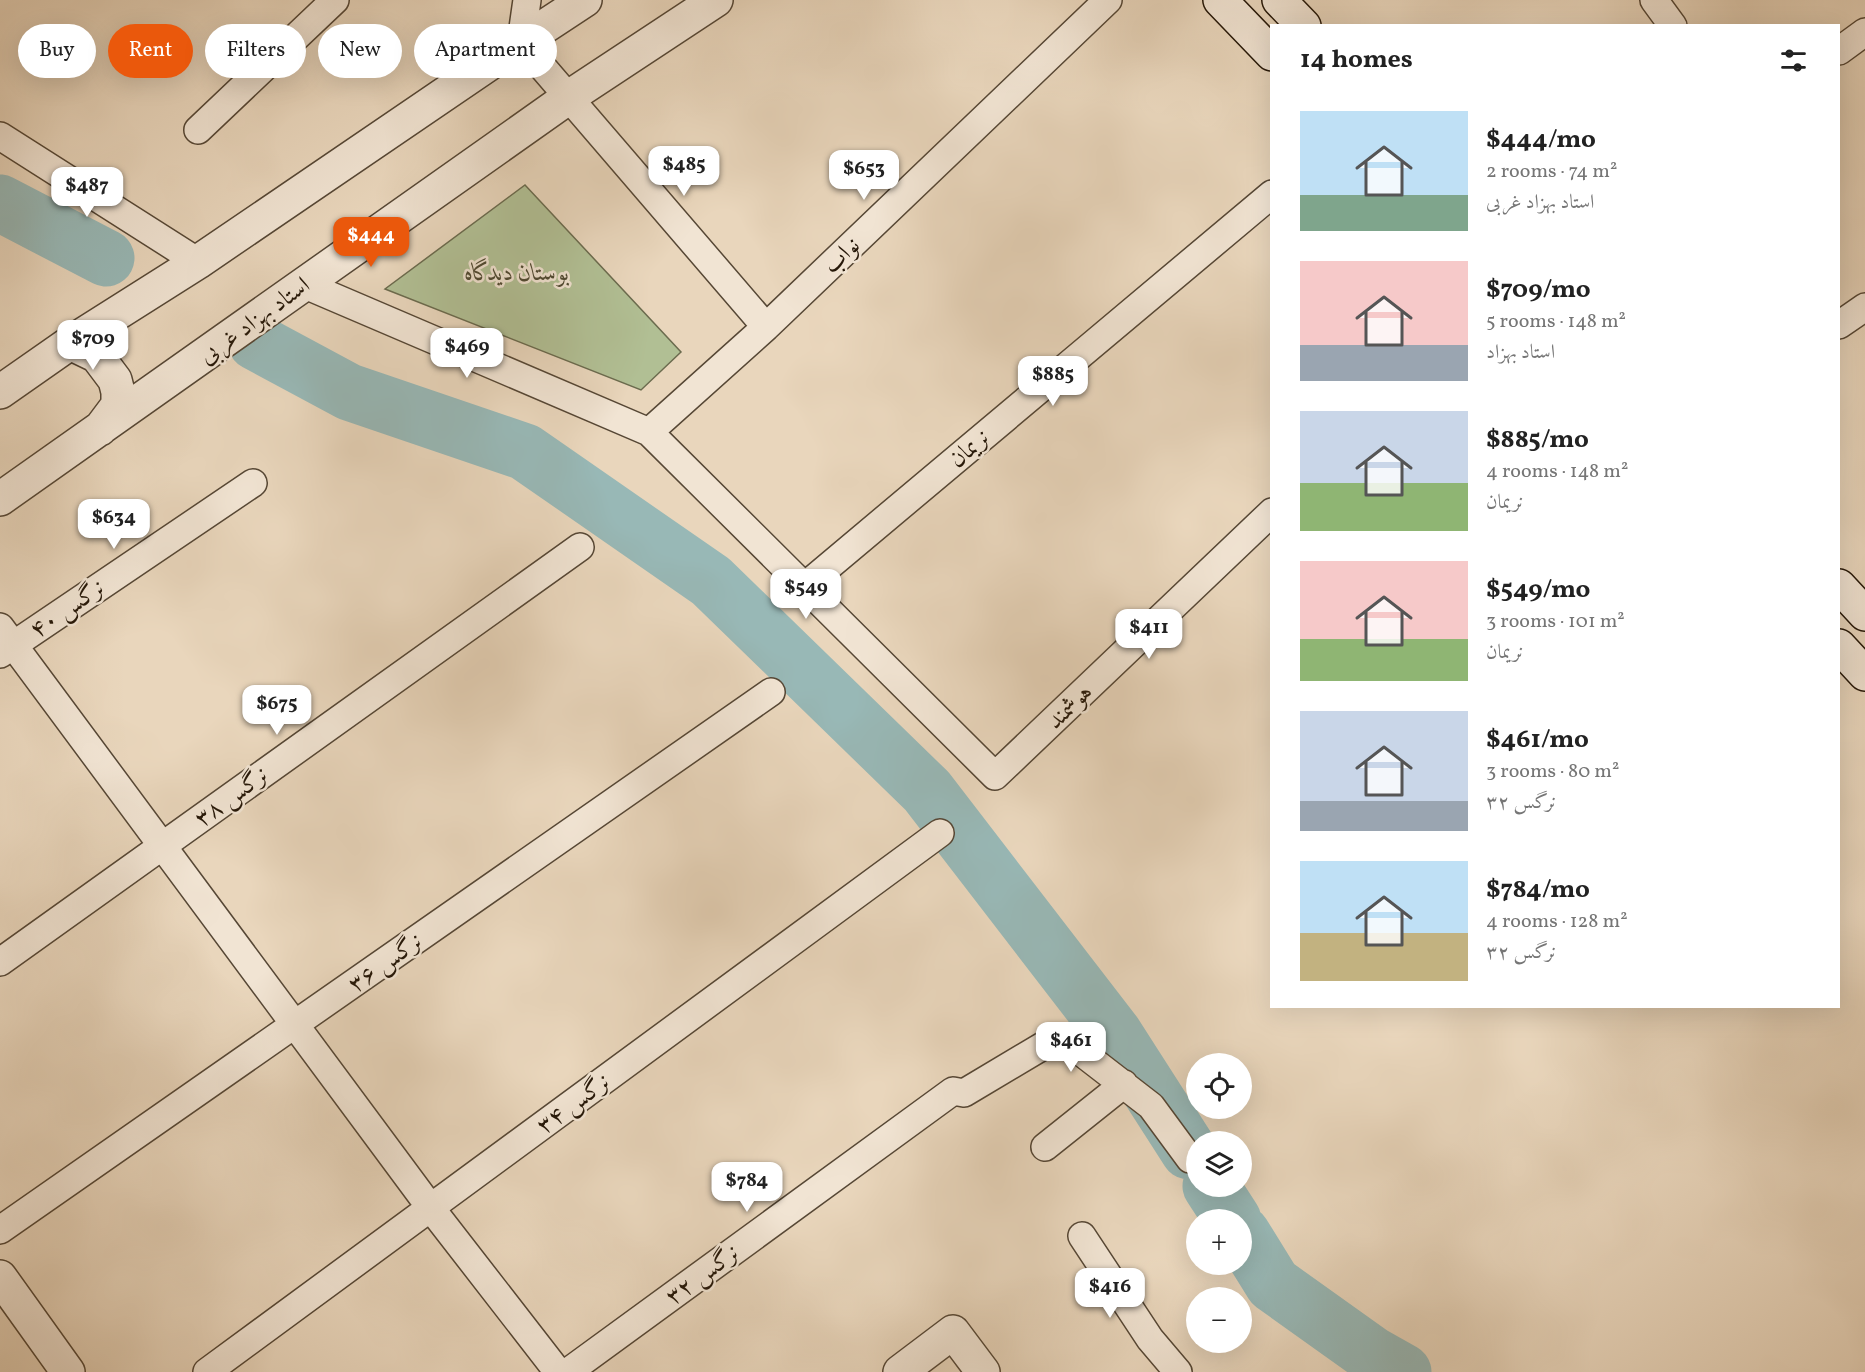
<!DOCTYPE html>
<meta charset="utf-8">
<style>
:root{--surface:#fff;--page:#f2f2f2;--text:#222;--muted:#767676;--accent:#ea580c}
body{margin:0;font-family:Vollkorn,Amiri,serif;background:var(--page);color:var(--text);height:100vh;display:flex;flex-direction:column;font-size:22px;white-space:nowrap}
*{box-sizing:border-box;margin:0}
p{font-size:20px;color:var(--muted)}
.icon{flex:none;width:33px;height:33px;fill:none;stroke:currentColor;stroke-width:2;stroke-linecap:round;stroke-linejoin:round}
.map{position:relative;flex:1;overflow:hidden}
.sheet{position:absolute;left:1270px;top:24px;width:570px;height:984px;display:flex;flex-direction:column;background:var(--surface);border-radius:0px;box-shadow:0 6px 24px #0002}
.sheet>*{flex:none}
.guide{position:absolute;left:18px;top:24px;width:570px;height:54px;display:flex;gap:12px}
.fabs{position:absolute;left:1186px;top:1053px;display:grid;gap:12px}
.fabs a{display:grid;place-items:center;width:66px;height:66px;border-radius:50%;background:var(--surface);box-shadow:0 6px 24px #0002;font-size:30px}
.price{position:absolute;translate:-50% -51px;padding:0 14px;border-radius:12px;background:#fff;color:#222;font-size:20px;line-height:39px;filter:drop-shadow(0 2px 3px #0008)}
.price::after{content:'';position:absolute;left:50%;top:36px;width:18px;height:14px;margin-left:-9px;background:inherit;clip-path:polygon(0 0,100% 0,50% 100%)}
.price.current{background:var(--accent);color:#fff}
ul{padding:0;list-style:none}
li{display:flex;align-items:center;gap:18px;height:150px;padding:0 30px}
li span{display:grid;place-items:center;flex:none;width:168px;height:120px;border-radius:0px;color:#555}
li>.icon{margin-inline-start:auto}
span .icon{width:72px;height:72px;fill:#fffc;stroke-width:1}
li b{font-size:26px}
h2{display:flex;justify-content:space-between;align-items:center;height:72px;padding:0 30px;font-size:26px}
.tag{padding:0 21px;border-radius:27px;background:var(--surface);box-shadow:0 6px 24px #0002;font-size:21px;line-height:54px}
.tag.current{background:var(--accent);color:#fff}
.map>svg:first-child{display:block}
.green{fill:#b1bf94;stroke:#6b6b4e;stroke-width:1.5}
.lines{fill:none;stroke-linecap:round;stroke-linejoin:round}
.river{stroke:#98b8b6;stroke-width:57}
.minor-casing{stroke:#564735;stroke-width:30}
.tertiary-casing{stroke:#564735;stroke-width:36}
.secondary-casing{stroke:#251708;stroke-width:36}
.minor{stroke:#f1e4d3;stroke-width:27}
.tertiary{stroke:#f1e4d3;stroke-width:33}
.secondary{stroke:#f1e4d3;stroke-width:33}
.labels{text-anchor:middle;stroke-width:5;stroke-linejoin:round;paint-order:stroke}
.street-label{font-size:24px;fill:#251708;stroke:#f1e4d3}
.park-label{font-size:24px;font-style:italic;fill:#4f4932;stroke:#f1e4d3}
</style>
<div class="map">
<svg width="1865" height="1372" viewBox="0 0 1865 1372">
<rect width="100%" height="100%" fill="#e9d6bc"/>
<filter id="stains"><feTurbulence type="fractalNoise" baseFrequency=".00333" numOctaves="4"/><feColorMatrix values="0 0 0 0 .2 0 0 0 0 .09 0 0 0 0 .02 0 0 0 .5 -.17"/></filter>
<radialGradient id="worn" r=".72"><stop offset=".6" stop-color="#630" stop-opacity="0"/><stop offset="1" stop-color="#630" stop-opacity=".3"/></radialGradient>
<path class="green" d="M525 185 681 352 641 390 385 289Z"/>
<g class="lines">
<path class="river" d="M0 203 106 258
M256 342 349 392 525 452 711 581 927 791 1114 1034 1189 1151
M1211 1186 1233 1220
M1242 1234 1273 1284 1371 1354 1403 1372"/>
<defs>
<path id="minor" d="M527 0 521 42 766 327
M1654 0 1673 26
M1839 51 1865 32
M198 130 335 0
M0 136 198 262
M303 284 649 432 995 776 1272 512
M1839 325 1865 307
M649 432 766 327 1108 0
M804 587 1272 194
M0 627 430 1207 558 1372
M0 654 253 483
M0 962 580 547
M1045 1147 1124 1084
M0 1230 771 692
M1082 1236 1150 1339 1178 1372
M207 1372 940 833
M568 1372 953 1091 964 1093 1058 1037 1063 1038 1151 1106 1190 1159"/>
<path id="tertiary" d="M70 343 97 356 115 380 118 392V405L100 429
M0 392 70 343 198 262 521 42 585 0
M0 499 569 97 716 0
M0 1277 68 1372
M900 1372 953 1332 983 1372"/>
<path id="secondary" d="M1220 0 1272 54
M1279 0 1304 26
M1839 586 1865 614
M1839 646 1865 674"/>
</defs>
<use href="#minor" class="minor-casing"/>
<use href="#tertiary" class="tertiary-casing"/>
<use href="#secondary" class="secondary-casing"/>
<use href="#minor" class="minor"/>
<use href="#tertiary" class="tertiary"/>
<use href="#secondary" class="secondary"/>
</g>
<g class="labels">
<g class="street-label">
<text transform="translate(841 255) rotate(-44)" y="8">نواب</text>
<text transform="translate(254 320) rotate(-36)" y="8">استاد بهزاد غربی</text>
<text transform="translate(969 448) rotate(-40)" y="8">نریمان</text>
<text transform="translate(67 608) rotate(-34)" y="8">نرگس ۴۰</text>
<text transform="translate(1069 706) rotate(-44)" y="8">هوشمند</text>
<text transform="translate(231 796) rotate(-36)" y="8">نرگس ۳۸</text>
<text transform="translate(385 962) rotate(-35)" y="8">نرگس ۳۶</text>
<text transform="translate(573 1103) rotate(-36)" y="8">نرگس ۳۴</text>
<text transform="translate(702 1274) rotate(-36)" y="8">نرگس ۳۲</text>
</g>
<g class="park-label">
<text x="517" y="280">بوستان دیدگاه</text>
</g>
</g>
<rect width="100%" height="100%" filter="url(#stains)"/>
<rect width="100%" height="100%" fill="url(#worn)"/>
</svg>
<div class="fabs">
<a><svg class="icon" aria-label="locate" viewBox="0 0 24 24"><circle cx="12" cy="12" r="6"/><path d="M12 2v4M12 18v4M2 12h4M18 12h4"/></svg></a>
<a><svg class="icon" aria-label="layers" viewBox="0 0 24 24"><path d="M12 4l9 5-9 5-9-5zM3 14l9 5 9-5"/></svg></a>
<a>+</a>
<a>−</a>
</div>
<b class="price" style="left:684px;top:197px">$485</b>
<b class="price" style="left:864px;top:201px">$653</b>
<b class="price" style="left:87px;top:218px">$487</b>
<b class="price current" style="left:371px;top:268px">$444</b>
<b class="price" style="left:93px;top:371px">$709</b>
<b class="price" style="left:467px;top:379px">$469</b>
<b class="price" style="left:1053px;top:407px">$885</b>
<b class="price" style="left:114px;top:550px">$634</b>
<b class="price" style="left:806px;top:620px">$549</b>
<b class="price" style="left:1149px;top:660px">$411</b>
<b class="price" style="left:277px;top:736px">$675</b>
<b class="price" style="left:1071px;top:1073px">$461</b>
<b class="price" style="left:747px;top:1213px">$784</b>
<b class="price" style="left:1110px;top:1319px">$416</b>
<div class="guide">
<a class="tag">Buy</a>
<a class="tag current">Rent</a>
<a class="tag">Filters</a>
<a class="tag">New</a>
<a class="tag">Apartment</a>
</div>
<section class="sheet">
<h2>14 homes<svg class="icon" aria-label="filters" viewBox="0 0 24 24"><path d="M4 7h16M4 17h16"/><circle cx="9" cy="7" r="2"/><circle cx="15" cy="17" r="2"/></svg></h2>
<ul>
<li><span style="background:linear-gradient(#bfe0f5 70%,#7fa58c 0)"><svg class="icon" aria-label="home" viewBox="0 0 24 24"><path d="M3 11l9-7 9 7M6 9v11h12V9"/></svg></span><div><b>$444/mo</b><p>2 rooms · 74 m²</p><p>استاد بهزاد غربی</p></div></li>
<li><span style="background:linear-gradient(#f6c9c9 70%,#9aa5b1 0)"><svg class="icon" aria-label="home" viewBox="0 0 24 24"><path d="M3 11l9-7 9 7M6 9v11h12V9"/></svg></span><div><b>$709/mo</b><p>5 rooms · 148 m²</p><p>استاد بهزاد</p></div></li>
<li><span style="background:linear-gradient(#c9d6e8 60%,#8fb573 0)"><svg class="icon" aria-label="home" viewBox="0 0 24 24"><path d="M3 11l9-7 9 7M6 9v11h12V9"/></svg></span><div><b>$885/mo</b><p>4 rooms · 148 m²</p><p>نریمان</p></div></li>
<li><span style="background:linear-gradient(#f6c9c9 65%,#8fb573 0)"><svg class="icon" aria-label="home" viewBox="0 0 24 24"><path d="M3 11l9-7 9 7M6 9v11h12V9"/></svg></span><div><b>$549/mo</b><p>3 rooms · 101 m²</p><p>نریمان</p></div></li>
<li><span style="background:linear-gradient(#c9d6e8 75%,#9aa5b1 0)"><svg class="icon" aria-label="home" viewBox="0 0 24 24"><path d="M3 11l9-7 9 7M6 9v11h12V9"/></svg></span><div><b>$461/mo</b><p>3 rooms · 80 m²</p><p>نرگس ۳۲</p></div></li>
<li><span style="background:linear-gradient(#bfe0f5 60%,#c2b280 0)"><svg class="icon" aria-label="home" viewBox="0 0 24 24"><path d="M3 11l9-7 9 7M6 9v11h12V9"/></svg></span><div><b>$784/mo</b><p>4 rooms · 128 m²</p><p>نرگس ۳۲</p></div></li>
</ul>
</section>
</div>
